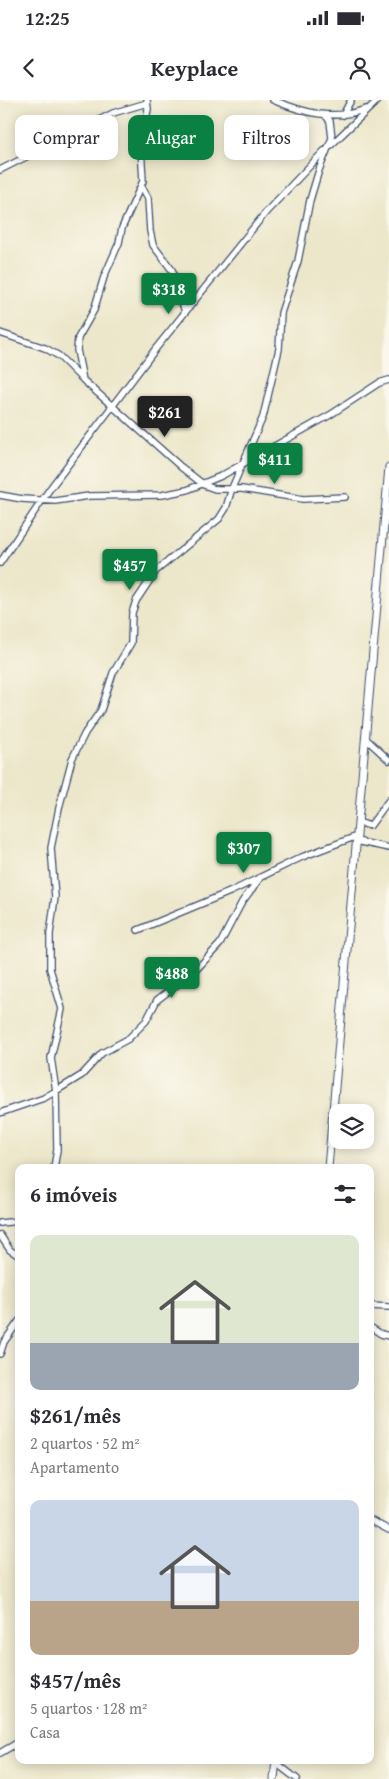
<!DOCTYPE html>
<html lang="pt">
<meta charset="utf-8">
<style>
:root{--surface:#fff;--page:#f7f7f7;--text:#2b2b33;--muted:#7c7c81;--accent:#0b8043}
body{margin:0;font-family:"Gentium Book Plus",serif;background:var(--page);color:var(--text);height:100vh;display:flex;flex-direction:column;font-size:19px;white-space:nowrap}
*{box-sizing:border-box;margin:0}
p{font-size:16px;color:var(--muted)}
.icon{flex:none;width:28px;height:28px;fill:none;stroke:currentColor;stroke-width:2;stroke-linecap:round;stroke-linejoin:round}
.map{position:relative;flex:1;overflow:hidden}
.side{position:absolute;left:15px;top:1064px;width:359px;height:600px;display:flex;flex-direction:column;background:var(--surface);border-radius:10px;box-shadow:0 2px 12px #0003}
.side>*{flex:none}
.guide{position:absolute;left:15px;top:15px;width:360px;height:45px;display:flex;gap:10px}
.buttons{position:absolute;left:329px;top:1004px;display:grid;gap:10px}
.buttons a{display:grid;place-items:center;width:45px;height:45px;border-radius:10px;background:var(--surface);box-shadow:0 2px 12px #0003;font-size:25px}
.price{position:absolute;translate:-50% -42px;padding:0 11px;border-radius:5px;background:var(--accent);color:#fff;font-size:16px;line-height:32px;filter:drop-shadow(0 1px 2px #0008)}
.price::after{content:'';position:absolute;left:50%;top:30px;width:15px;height:11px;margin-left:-8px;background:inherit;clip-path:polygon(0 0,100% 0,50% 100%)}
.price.active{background:#222;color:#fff}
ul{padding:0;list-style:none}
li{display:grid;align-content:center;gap:10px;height:265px;padding:0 15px}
li span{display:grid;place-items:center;height:155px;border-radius:10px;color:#555}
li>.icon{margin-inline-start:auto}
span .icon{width:90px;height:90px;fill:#fffc;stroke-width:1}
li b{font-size:21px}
h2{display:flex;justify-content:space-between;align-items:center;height:60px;padding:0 15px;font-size:21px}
.chip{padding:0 18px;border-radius:10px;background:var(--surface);box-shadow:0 2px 12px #0003;font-size:18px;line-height:45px}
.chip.active{background:var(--accent);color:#fff}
.status{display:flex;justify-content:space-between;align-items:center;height:35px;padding:0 25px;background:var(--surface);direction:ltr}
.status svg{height:14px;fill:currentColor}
header{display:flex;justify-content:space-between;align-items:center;height:65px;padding:0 15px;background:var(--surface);font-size:22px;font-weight:700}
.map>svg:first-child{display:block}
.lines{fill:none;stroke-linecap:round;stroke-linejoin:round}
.minor-casing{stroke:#3a4b6e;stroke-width:8}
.tertiary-casing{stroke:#3a4b6e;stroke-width:9}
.minor{stroke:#fff;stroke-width:5.5}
.tertiary{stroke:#fff;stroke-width:7}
</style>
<div class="status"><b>12:25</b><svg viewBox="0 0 49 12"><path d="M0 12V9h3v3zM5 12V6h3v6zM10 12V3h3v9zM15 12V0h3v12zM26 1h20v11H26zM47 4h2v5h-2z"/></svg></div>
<header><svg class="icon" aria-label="back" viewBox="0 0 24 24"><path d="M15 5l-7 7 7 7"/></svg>Keyplace<svg class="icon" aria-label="person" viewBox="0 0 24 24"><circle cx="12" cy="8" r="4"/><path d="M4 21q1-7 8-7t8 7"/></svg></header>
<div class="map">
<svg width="389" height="1679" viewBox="0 0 389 1679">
<rect width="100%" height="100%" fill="#fbf7ec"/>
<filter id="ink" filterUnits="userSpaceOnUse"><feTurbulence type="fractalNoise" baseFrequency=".02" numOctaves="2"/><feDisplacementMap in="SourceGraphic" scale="10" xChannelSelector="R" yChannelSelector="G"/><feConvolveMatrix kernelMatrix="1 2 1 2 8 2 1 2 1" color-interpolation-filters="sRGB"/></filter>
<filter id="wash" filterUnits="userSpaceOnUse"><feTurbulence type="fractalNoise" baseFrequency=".0096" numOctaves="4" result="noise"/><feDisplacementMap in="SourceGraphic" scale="20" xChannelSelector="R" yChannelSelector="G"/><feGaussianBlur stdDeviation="1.12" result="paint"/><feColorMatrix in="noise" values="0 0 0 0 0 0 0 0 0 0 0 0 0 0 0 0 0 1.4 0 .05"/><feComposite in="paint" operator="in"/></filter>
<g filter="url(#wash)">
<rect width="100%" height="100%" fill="#ece7ca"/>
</g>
<g filter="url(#ink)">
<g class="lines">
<defs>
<path id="minor" d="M147 0 148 9 141 47 143 81 122 128 119 143 104 177 94 210 78 238 77 250 83 280 181 367 204 385 215 389H242L303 399 345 397
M273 0C304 13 334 21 366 9
M343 15 351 0
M331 45 378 0
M0 70 113 13 147 3
M142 87 148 98 150 131 153 145 172 170 185 212
M0 233 45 248 59 256 81 278
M0 395 22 399 55 401 89 396 162 395 187 390 221 376 330 315 379 283 389 280
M0 463 49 390 157 247 267 111 324 51
M365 638 389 660
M358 722 370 726 389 700
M356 741 389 748
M138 830 232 791 302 757 357 736
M0 1013 44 998 56 991 82 975 102 953 128 939 146 921 157 900 194 872 220 844 242 802 260 778
M54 1068 57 1050 56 991 51 958 62 909 50 869V834L55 797 51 748 59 708 72 659 85 633 101 610 113 573 131 543 132 513 136 501 156 471 219 419 226 408 232 388 263 317 279 249 281 213 298 161 310 100 319 70 332 38 330 21 325 15
M0 1123 19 1121
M0 1135 10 1150 19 1156
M370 1206 389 1207
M370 1227 381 1234 389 1236
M0 1254 4 1242 19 1221
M370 1420 389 1430
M0 1653 19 1642
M276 1663 297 1679"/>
<path id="tertiary" d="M328 1068 389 367
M274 1679 276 1660"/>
</defs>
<use href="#minor" class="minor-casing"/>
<use href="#tertiary" class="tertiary-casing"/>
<use href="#minor" class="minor"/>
<use href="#tertiary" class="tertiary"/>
</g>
</g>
</svg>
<div class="buttons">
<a><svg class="icon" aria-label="layers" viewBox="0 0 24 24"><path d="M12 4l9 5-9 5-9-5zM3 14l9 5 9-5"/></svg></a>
</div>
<b class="price" style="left:169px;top:215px">$318</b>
<b class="price active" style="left:165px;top:338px">$261</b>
<b class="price" style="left:275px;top:385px">$411</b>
<b class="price" style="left:130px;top:491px">$457</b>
<b class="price" style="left:244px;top:774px">$307</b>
<b class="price" style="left:172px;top:899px">$488</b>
<div class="guide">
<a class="chip">Comprar</a>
<a class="chip active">Alugar</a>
<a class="chip">Filtros</a>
</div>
<section class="side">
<h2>6 imóveis<svg class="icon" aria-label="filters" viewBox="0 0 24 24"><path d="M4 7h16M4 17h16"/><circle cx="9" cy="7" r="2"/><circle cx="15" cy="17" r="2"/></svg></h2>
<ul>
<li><span style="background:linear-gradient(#dfe7d0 70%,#9aa5b1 0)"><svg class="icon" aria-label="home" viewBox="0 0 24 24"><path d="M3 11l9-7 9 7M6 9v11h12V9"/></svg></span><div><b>$261/mês</b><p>2 quartos · 52 m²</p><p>Apartamento</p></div></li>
<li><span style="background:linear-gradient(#c9d6e8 65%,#b9a48a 0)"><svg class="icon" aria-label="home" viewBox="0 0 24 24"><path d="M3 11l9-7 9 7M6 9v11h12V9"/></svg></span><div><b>$457/mês</b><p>5 quartos · 128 m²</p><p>Casa</p></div></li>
</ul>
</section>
</div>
